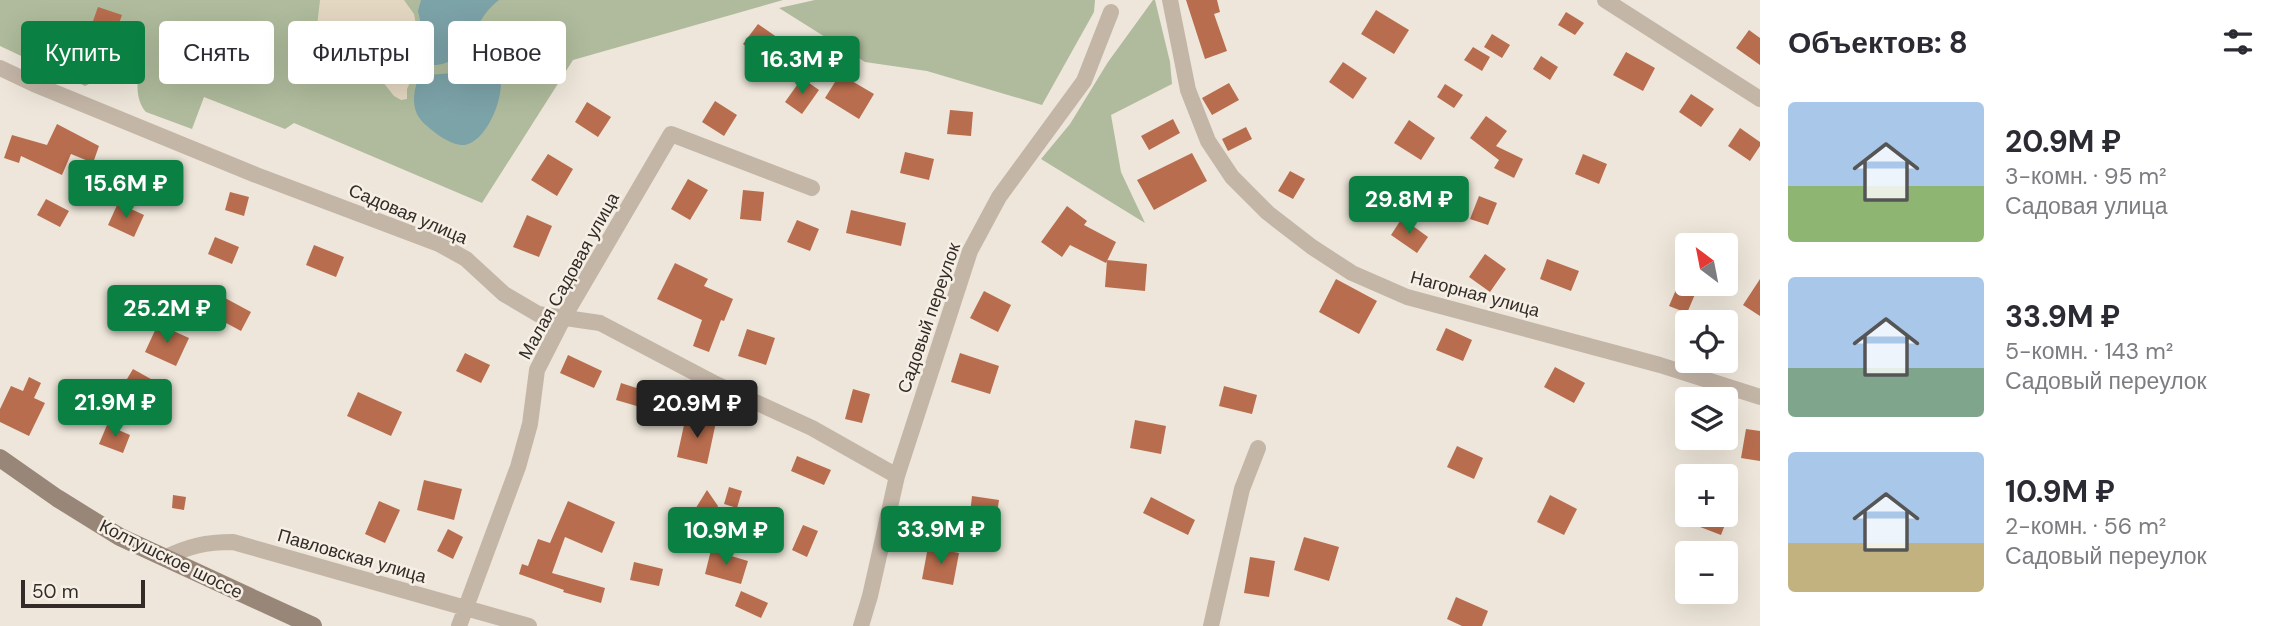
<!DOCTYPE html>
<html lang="ru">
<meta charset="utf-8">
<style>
:root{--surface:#fff;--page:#f7f7f7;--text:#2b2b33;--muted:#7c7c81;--accent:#0b8043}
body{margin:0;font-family:"DM Sans",sans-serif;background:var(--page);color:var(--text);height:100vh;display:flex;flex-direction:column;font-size:26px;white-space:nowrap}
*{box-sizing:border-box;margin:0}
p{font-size:23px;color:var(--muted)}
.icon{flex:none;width:38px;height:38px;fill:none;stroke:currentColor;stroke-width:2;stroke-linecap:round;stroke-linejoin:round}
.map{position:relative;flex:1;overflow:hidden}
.panel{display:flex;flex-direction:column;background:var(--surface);width:525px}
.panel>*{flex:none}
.guide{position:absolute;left:21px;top:21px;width:665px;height:63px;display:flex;gap:14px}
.needle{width:46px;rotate:328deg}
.fabs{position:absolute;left:1675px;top:233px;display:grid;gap:14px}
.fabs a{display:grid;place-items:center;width:63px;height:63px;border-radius:7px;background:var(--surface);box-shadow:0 7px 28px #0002;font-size:35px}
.scale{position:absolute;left:21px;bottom:18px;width:124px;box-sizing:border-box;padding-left:7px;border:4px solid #322b27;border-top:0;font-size:19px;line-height:24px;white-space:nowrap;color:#322b27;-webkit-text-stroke:5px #f6efe5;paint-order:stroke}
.price{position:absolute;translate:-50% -60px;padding:0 16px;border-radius:7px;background:var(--accent);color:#fff;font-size:23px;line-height:46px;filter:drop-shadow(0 2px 4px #0008)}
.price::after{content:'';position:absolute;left:50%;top:42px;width:21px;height:16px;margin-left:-10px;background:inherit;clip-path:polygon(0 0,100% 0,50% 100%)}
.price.active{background:#222;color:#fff}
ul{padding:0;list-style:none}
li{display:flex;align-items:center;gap:21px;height:175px;padding:0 28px}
li span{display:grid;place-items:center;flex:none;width:196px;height:140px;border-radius:7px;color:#555}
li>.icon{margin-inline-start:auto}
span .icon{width:84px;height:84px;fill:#fffc;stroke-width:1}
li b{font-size:30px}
h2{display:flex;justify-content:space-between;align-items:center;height:84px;padding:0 28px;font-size:30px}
.chip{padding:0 24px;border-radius:7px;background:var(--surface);box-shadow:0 7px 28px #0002;font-size:24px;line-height:63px}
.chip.active{background:var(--accent);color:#fff}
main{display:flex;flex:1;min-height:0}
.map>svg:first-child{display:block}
.green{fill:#afbb9c}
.plaza{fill:#e4d7c2}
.water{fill:#7ca3a8}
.building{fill:#b86d4e}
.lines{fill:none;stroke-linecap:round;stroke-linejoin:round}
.street{stroke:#c4b6a7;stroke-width:16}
.secondary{stroke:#988679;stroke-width:18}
.labels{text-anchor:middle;stroke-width:5;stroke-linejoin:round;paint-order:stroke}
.street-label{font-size:18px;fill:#322b27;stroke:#f6efe5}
</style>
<main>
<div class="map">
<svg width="1760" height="626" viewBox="0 0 1760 626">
<rect width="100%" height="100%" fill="#eee6da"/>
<path class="green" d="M0 0H783L573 60 482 203 294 123 285 129 204 97 192 129 146 112C136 101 136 83 140 70L118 60 103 77 85 86 0 46Z
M815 0H1095L1094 12 1042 105 927 71 865 62 779 8Z
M1153 0H1155L1170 62 1172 84 1111 115 1121 172 1145 223 1041 159 1070 124 1108 62Z"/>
<path class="plaza" d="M320 0H404L414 14 419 40 420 61 407 89V99L401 100 394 96 379 77 371 71 340 65 334 61 321 44 317 26Z"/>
<path class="water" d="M421 0H499C471 20 469 67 431 65L426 59 424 37 418 11Z
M485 57C519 66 492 141 465 145 452 146 436 134 427 126 412 114 412 99 417 82L428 75 454 73Z"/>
<path class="building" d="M1186 0H1217L1220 12 1214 14 1227 51 1205 59Z
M98 7 122 15 117 29 93 21Z
M1376 10 1409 30 1394 54 1361 34Z
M1566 12 1584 23 1575 35 1558 25Z
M758 24 788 45 766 75 750 64 758 55 743 44Z
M1749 30 1760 38V65L1736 48Z
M1492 34 1510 45 1502 58 1484 47Z
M1473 47 1490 57 1482 71 1464 60Z
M1626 52 1655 68 1643 91 1613 75Z
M1541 56 1558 67 1550 80 1533 69Z
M1343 62 1367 78 1353 99 1329 82Z
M840 74 874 94 859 119 825 98Z
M802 78 819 90 802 114 785 102Z
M1229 83 1239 100 1212 115 1202 98Z
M1445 84 1463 95 1454 108 1437 97Z
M1691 94 1714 109 1701 127 1679 112Z
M715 101 737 115 724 136 702 122Z
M587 102 611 117 598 137 575 122Z
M950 110 973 112 971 136 947 134Z
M1486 116 1507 131 1496 146 1523 159 1514 178 1494 168 1499 160 1470 138Z
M1173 119 1180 133 1149 150 1141 136Z
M1409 120 1435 138 1421 160 1394 143Z
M57 124 99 146 93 163 71 154 62 175 21 156 19 163 4 158 12 135 47 145Z
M1246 127 1252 139 1228 151 1222 139Z
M1740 128 1760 142V146L1750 161 1728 146Z
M905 152 934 159 929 180 900 173Z
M1192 153 1207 181 1154 210 1137 180Z
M548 154 573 169 557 196 531 180Z
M1583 154 1607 164 1599 184 1575 174Z
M105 160 132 172 122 194 95 182Z
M1290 171 1305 179 1293 199 1278 191Z
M688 179 708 190 690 220 671 209Z
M743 190 764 192 761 221 740 219Z
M230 192 249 197 244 216 225 210Z
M1479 196 1497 203 1488 225 1470 219Z
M46 199 69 211 60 227 37 215Z
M118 203 144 215 134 237 108 225Z
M1067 206 1087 221 1084 225 1116 242 1106 263 1070 245 1062 257 1041 242Z
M851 210 906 223 901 246 846 233Z
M527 215 552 226 539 257 513 247Z
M1402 218 1428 237 1417 253 1391 235Z
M797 220 819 229 810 251 787 242Z
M215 237 239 247 232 264 208 254Z
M314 245 344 257 336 277 306 265Z
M1485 254 1506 269 1490 292 1469 277Z
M1547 259 1579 271 1571 291 1540 279Z
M1107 260 1147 264 1145 291 1105 287Z
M675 263 708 279 704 286 733 299 724 321 721 320 709 352 693 346 702 320 657 299Z
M1681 278 1687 280V284L1699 285 1687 313 1669 306Z
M1336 279 1377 301 1359 334 1319 312Z
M1760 279V316L1743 305Z
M984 291 1011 305 998 332 970 318Z
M225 298 251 312 241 331 215 317Z
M158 324 189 338 176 366 145 352Z
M1446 328 1472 340 1463 361 1436 350Z
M747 329 775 338 766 365 738 356Z
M465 353 490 365 481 383 456 371Z
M960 353 999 366 990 394 951 382Z
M568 355 602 371 594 388 560 373Z
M1555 367 1585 383 1574 403 1544 387Z
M133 369 158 383 146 404 121 389Z
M29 377 41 383 34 398 45 403 29 436 0 422V409L11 386 23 391Z
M621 383 652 393 647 409 616 400Z
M1224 386 1257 395 1252 414 1219 406Z
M853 389 870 394 862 423 845 419Z
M358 392 402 412 391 436 347 416Z
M686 416 716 422 707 464 677 457Z
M1135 420 1166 426 1161 454 1130 448Z
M107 425 130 435 123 453 99 444Z
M1746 429 1760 431V461L1741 458Z
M1457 446 1483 458 1474 479 1447 467Z
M797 456 831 470 824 485 791 471Z
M424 480 462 489 454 520 417 510Z
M729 487 742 491 737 508 724 504Z
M707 490 718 506 709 521 694 511Z
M173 495 186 497 184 510 172 508Z
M1550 495 1577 509 1564 535 1537 522Z
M972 496 999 500 995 527 969 523Z
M1151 497 1195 520 1188 535 1143 513Z
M379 501 400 510 385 543 365 534Z
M568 501 615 522 602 553 565 537 552 573 605 588 601 603 563 592 564 590 519 574 522 564 528 566 538 539 550 543Z
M1699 514H1729L1721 535 1695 525Z
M803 525 818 531 807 557 792 550Z
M448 529 463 537 453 559 437 551Z
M1304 537 1339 547 1329 581 1294 570Z
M928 547 959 553 953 585 922 579Z
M711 550 748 561 741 584 705 574Z
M1250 557 1275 561 1269 597 1244 593Z
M634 562 663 569 659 586 630 580Z
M741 591 768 603 761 618 735 606Z
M1456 597 1488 611 1482 626H1462L1447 619Z"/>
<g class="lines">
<path class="street" d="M1170 0 1188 90 1208 141 1232 177 1268 213 1312 247 1352 273 1407 297 1660 365 1760 397
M1605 0 1760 99
M0 68 34 84 256 175 439 244 466 259 504 294 538 314 600 323 716 384 812 428 897 476
M164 558C189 546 206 542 233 542L529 626
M459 626 518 467 530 424 537 370 564 317 671 134 812 188
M861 626 870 596 897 476 970 251 999 197 1084 81 1111 12
M1211 626 1242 489 1258 448"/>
<path class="secondary" d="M0 458 57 498 120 537 313 626"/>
</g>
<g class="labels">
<g class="street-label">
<text transform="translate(408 214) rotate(23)" y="6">Садовая улица</text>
<text transform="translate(569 276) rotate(-61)" y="6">Малая Садовая улица</text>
<text transform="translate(1475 294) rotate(15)" y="6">Нагорная улица</text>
<text transform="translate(929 318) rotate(-71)" y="6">Садовый переулок</text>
<text transform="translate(352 556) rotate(16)" y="6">Павловская улица</text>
<text transform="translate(171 559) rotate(26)" y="6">Колтушское шоссе</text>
</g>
</g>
</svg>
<div class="fabs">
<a><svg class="needle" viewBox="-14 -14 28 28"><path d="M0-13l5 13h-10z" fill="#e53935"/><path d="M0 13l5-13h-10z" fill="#7c7c81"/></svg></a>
<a><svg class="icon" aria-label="locate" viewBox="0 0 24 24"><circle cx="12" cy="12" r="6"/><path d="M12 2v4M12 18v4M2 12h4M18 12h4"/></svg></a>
<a><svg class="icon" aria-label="layers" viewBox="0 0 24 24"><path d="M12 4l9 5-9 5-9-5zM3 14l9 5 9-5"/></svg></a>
<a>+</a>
<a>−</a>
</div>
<div class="scale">50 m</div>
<b class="price" style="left:802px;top:96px">16.3M ₽</b>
<b class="price" style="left:126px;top:220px">15.6M ₽</b>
<b class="price" style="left:1409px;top:236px">29.8M ₽</b>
<b class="price" style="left:167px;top:345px">25.2M ₽</b>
<b class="price" style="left:115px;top:439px">21.9M ₽</b>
<b class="price active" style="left:697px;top:440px">20.9M ₽</b>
<b class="price" style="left:941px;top:566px">33.9M ₽</b>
<b class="price" style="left:726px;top:567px">10.9M ₽</b>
<div class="guide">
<a class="chip active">Купить</a>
<a class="chip">Снять</a>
<a class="chip">Фильтры</a>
<a class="chip">Новое</a>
</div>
</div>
<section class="panel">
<h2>Объектов: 8<svg class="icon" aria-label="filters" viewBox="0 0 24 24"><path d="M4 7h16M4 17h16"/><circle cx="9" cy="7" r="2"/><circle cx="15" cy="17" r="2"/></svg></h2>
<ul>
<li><span style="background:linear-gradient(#a9c7e8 60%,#8fb573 0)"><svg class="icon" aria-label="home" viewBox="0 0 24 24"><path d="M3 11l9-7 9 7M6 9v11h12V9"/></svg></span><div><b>20.9M ₽</b><p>3-комн. · 95 m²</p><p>Садовая улица</p></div></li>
<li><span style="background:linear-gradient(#a9c7e8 65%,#7fa58c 0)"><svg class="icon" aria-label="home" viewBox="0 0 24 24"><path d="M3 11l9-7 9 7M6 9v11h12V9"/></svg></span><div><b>33.9M ₽</b><p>5-комн. · 143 m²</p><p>Садовый переулок</p></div></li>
<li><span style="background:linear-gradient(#a9c7e8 65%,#c2b280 0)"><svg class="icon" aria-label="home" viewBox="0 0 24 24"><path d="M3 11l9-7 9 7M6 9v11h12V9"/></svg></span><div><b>10.9M ₽</b><p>2-комн. · 56 m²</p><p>Садовый переулок</p></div></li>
</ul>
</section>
</main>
